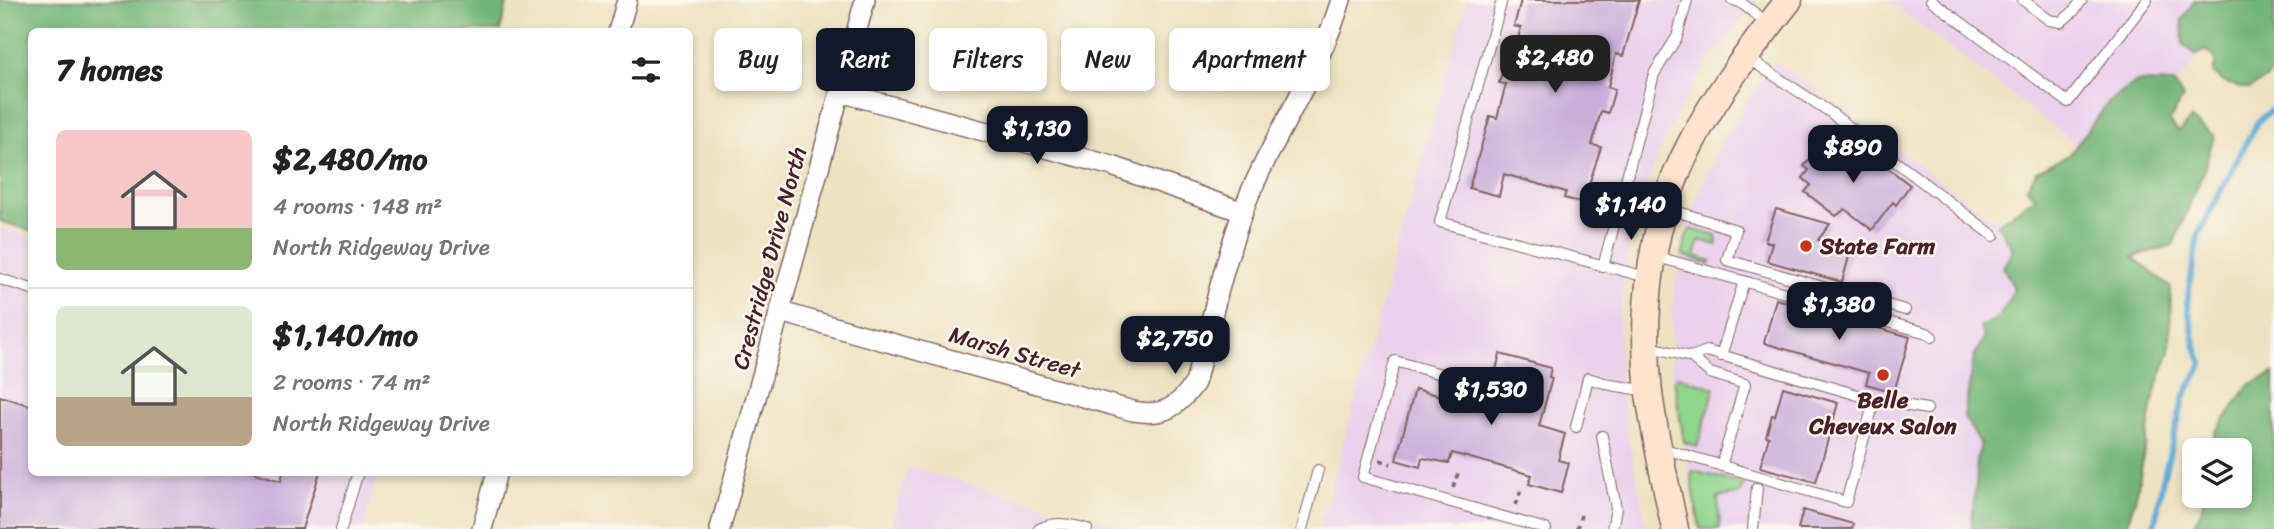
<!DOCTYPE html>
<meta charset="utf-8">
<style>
:root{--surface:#fff;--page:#f6f6f6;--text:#222;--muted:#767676;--line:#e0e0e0;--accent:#111827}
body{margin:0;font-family:Sriracha,sans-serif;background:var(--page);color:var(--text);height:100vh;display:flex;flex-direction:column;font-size:26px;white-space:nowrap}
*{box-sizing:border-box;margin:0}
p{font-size:23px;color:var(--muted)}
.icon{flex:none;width:38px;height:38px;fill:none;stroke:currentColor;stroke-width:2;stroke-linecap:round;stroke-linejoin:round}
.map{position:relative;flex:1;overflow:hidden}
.side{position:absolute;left:28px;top:28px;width:665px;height:448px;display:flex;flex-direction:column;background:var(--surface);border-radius:10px;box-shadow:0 4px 10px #0003}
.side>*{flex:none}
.top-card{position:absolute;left:714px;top:28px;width:665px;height:63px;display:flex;gap:14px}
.fabs{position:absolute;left:2182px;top:438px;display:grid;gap:14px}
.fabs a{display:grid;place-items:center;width:70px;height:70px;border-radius:10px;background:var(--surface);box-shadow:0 4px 10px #0003;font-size:35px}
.price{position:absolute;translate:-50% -60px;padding:0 16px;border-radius:14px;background:var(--accent);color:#fff;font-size:23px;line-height:46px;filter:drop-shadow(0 2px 4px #0008)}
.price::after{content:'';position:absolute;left:50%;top:42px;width:21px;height:16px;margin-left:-10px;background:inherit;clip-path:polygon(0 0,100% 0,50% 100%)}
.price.on{background:#222;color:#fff}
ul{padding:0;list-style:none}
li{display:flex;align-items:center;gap:21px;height:175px;padding:0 28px}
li+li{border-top:2px solid var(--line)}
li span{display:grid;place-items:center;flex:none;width:196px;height:140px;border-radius:10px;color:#555}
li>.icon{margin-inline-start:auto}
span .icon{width:84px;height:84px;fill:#fffc;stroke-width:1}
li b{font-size:30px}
h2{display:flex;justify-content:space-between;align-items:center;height:84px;padding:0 28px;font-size:30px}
.tag{padding:0 24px;border-radius:10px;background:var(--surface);box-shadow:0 4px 10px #0003;font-size:24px;line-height:63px}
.tag.on{background:var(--accent);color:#fff}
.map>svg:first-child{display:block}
.built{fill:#ead1ec}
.green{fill:#91d48d;stroke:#6e7a5c;stroke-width:2}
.forest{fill:#74b678;stroke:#5f6a52;stroke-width:2}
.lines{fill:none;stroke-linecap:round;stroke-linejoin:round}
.stream{stroke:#5ea9d6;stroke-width:6}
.building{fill:#c8aeda}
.lane-casing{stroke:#836460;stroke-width:12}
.street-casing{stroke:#836460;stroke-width:22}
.secondary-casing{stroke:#836460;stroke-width:29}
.path{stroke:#836460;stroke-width:3.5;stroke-dasharray:5 5;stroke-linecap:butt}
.lane{stroke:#fff;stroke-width:10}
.street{stroke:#fff;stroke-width:19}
.secondary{stroke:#fde4d1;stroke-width:26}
.poi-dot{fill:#c8321e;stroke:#fbf7ec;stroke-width:2.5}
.labels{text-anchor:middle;stroke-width:5;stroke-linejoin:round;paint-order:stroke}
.poi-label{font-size:23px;font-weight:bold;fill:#4a1f2b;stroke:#fbf7ec;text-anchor:start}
.street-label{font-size:23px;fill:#4a1f2b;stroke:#fbf7ec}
</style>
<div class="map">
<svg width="2274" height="529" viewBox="0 0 2274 529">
<rect width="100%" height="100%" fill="#fbf7ec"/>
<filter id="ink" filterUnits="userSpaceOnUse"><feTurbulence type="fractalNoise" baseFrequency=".0143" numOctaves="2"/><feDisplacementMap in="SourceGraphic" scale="14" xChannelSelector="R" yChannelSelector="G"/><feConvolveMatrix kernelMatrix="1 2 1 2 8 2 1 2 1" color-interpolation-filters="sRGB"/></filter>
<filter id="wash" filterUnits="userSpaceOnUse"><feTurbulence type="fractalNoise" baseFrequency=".00686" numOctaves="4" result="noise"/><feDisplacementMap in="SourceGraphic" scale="28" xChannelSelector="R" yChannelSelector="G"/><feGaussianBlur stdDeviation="1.57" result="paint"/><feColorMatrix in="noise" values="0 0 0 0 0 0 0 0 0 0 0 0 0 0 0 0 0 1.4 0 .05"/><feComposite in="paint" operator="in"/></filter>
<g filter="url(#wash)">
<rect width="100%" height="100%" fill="#ede3c3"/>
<path class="built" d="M1467 0H1757L1711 58 1677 114 1658 154 1642 196 1630 241 1619 324V364L1626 426 1647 529H1319Z
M1887 0H2246L2107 168Z
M1776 62 2033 248 2019 529H1699L1672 379V309L1677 277 1685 235 1700 189 1718 149 1745 104Z
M0 227 31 237 32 472 378 473 363 529H0Z
M908 467 1134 529H890Z"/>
<path class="green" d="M1691 229 1716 236 1717 245 1700 240 1695 256 1711 261 1710 265 1683 255 1686 236Z
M1676 376 1715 388 1697 447 1684 442 1674 380Z
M1693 471 1744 484 1739 494 1718 497 1720 529H1700L1691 474Z"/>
<path class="forest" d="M0 0H508L500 31 32 32 31 231 0 221Z
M2195 0H2274V69L2267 78 2250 89 2225 83 2213 73 2216 60 2207 50 2196 55 2183 44 2182 20Z
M2137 82 2174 83 2183 98 2169 121 2179 132 2191 119 2214 136 2203 173 2173 245 2133 257 2171 288 2170 351 2155 392 2137 492 2126 529H1971L1977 475 1976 460 1981 446 1964 416 1974 357 1984 338 1980 327C2003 319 2004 310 2014 288L2003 267 2013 250 1997 224 2036 197 2026 188 2037 171 2069 155 2109 102Z
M2274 373V529H2191L2201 512 2204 495H2240V450H2212L2215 433 2249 385Z"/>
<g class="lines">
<path class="stream" d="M2151 529 2155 523 2162 483 2184 397 2202 364 2195 344 2187 302 2198 235 2257 122 2274 108"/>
</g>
<g id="blocks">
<path class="building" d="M1521 0H1639L1623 56 1616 54 1608 87 1615 89 1608 113 1601 111 1592 145 1601 147 1583 203 1564 198 1566 192 1504 174 1499 196 1469 188 1490 116 1497 118 1506 84 1499 83 1506 59 1512 60 1521 28 1514 26Z
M1841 145 1867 165 1873 157 1910 185 1896 205 1893 202 1872 230 1845 209 1836 216 1805 192 1811 185 1803 178 1809 170 1804 166 1810 159 1815 152 1820 156 1826 148 1834 154Z
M1776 209 1830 224 1818 240 1851 249 1842 282 1767 261 1772 243 1765 241Z
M1776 299 1910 337 1894 392 1866 384 1869 373 1764 343Z
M1500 354 1551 368 1549 377 1552 378 1539 426 1565 434 1558 460 1569 463 1561 493 1529 484 1532 475 1452 453 1449 463 1422 458 1420 467 1396 460 1415 389 1486 408Z
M1783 387 1838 403 1816 482 1760 467 1769 437 1766 436 1772 415 1775 416Z
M0 396 32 406V472H252L281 481 283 472H320L302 529H0Z
M1803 510 1853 524 1852 529H1798Z"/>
</g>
</g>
<g filter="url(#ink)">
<use href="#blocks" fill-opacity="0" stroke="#836460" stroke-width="2"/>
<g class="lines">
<defs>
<path id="lane" d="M1502 0 1440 222 1650 278
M1732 0 1740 2 1769 24
M1931 0 2068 102 2147 0
M2023 0 2049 20 2061 22 2073 12 2082 0
M1746 57 1827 110 1994 236
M1666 208 1736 230 1727 260 1905 310
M1654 256 1927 333 1932 337
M1603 267 1654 74 1677 37 1687 0
M0 279 32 289
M1647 346 1691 357 1707 351 1875 400 1927 409
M1721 356 1744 281
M1691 357 1710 373 1745 384 1721 466
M1469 382 1395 361 1363 477 1546 529
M1576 427 1588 378 1611 385 1648 391
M1602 436 1616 508 1612 529
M1661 448 1846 502 1872 409
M341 529 358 472
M1039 529C1056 521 1070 524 1087 529
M1302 529 1318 470
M1753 529 1757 488"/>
<path id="street" d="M618 32 627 0
M840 92 1112 166 1243 212
M781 312 1133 411C1164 417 1178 407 1195 383 1211 323 1224 261 1246 203 1274 133 1319 73 1341 0
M482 529 497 472
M720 529 865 0"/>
<path id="secondary" d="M1675 529C1666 484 1655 439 1649 393 1640 310 1651 219 1690 145 1717 92 1753 46 1789 0"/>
</defs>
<use href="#lane" class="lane-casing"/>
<use href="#street" class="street-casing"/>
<use href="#secondary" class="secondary-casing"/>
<path class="path" d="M1380 460 1391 464
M1453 488 1459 470
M1516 505 1522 487
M1577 529 1581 515"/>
<use href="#lane" class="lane"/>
<use href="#street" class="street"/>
<use href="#secondary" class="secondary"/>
</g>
</g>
<g class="poi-dot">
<circle cx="1806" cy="246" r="7"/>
<circle cx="1883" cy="375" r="7"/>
</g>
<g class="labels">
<g class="poi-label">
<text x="1820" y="254">State Farm</text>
<text x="1883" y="408" text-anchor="middle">Belle<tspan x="1883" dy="26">Cheveux Salon</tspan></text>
</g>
<g class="street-label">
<text transform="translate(769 258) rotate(-75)" y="8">Crestridge Drive North</text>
<text transform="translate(1015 352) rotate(16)" y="8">Marsh Street</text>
</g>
</g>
</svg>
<div class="fabs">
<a><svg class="icon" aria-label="layers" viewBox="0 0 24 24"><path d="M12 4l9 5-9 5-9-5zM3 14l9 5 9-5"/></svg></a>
</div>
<b class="price on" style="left:1555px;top:95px">$2,480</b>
<b class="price" style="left:1037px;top:166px">$1,130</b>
<b class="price" style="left:1853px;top:185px">$890</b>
<b class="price" style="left:1631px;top:242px">$1,140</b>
<b class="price" style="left:1839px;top:342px">$1,380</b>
<b class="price" style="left:1175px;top:376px">$2,750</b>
<b class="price" style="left:1491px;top:427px">$1,530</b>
<div class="top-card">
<a class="tag">Buy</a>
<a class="tag on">Rent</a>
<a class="tag">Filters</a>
<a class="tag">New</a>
<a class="tag">Apartment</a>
</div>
<section class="side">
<h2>7 homes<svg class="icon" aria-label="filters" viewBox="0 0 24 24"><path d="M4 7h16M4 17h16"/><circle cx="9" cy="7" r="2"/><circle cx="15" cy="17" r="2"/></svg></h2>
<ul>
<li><span style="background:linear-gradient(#f6c9c9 70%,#8fb573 0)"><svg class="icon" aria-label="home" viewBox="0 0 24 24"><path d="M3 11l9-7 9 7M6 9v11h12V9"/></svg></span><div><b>$2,480/mo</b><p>4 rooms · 148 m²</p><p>North Ridgeway Drive</p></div></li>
<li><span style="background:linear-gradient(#dfe7d0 65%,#b9a48a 0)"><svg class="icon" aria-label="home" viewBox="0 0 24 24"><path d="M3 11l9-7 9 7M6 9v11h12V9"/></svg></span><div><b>$1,140/mo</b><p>2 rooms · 74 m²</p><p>North Ridgeway Drive</p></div></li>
</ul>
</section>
</div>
